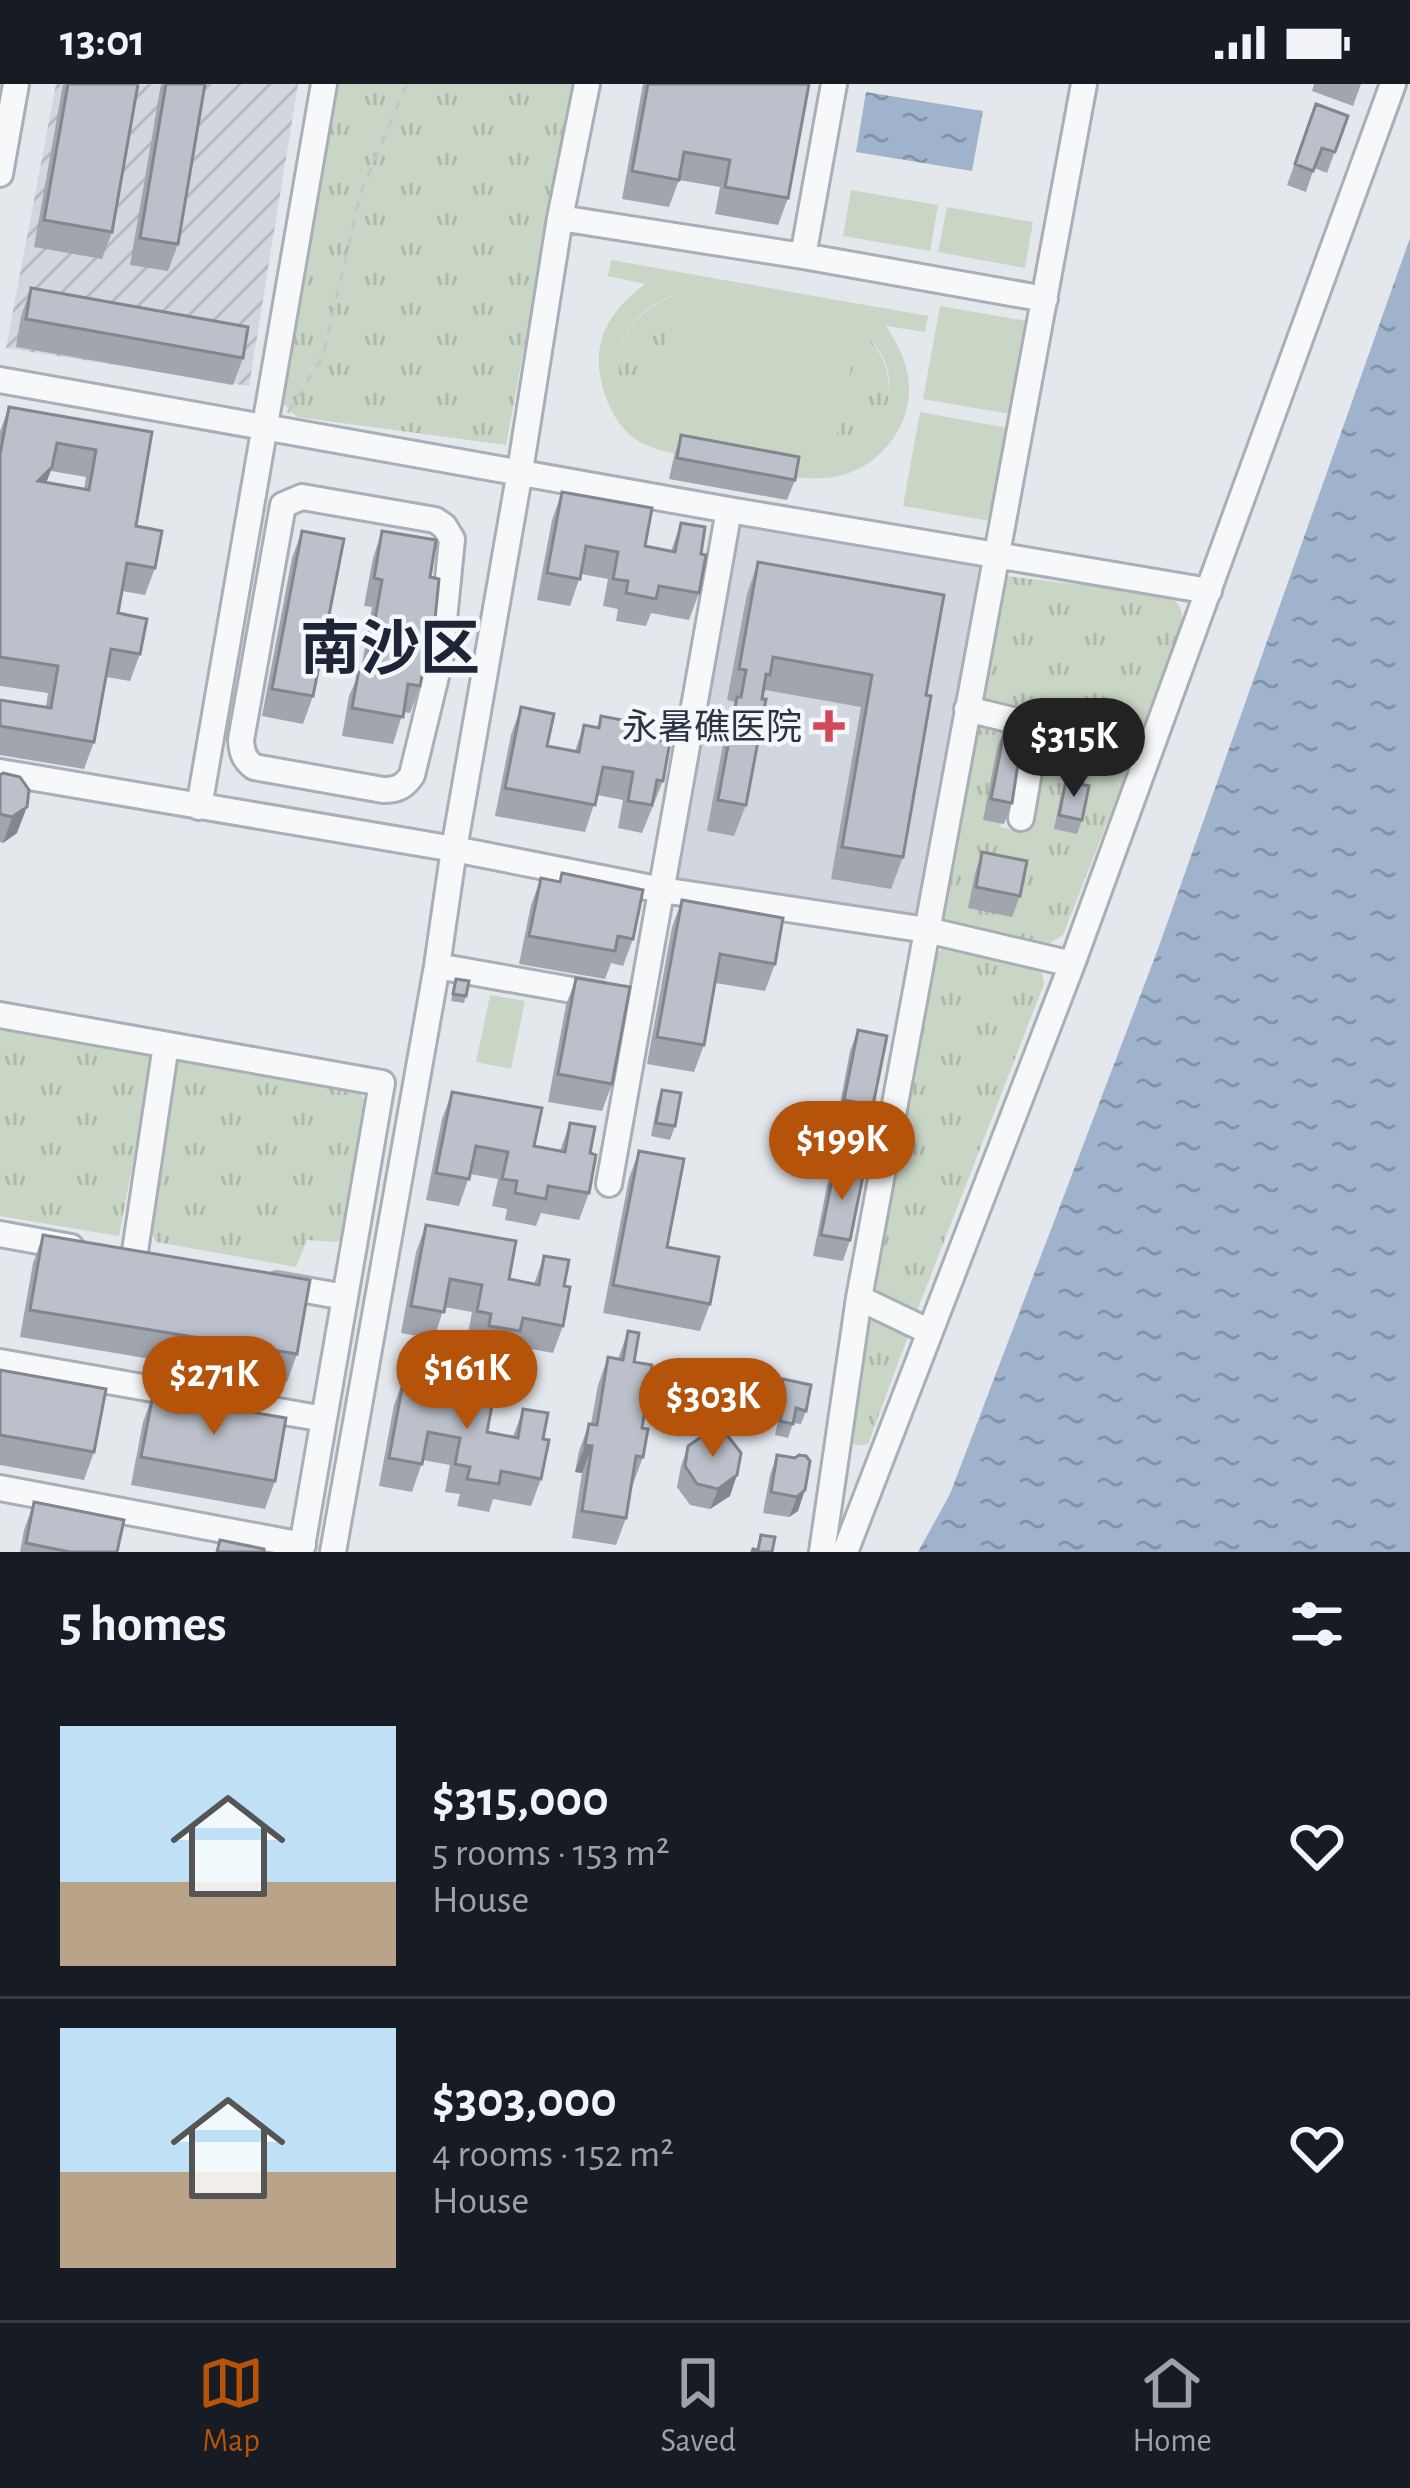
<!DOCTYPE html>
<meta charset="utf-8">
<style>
:root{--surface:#171b24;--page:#242831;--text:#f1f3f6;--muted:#9ea1a6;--line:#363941;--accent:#b45309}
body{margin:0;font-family:"Alegreya Sans","Noto Sans SC",sans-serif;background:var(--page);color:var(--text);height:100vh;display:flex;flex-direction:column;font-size:45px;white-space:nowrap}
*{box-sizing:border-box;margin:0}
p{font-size:39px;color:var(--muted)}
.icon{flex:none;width:66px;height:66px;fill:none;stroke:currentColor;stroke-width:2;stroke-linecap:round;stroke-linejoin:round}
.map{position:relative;height:1468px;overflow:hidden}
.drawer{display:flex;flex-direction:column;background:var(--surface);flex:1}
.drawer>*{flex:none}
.price{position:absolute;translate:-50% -102px;padding:0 27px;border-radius:42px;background:var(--accent);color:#fff;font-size:39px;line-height:78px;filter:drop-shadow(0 3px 6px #0008)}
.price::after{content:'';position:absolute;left:50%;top:72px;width:36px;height:27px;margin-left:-18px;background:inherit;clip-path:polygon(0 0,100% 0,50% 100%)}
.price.active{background:#222;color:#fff}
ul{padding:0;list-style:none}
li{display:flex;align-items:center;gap:36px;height:300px;padding:0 60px}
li+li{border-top:3px solid var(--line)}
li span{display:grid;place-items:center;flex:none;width:336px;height:240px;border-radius:0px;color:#555}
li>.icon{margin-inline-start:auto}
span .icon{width:144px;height:144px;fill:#fffc;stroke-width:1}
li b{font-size:51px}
h2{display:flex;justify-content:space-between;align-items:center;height:144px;padding:0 60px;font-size:51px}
.status{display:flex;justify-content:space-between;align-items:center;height:84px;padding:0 60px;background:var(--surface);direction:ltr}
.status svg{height:33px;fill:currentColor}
.menu{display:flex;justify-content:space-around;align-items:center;height:168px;border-top:3px solid var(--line);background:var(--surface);font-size:33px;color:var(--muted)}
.menu a{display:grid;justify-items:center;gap:6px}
.menu .active{color:var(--accent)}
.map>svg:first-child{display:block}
.built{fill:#d2d6de}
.industrial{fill:url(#industrial-furrows)}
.grass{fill:url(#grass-tufts)}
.pitch{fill:#c9d6c5;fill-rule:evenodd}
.water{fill:url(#water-ripples)}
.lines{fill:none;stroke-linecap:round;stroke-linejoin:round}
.minor-casing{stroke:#a9aeb7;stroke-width:30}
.path{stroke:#c2c5cb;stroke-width:3;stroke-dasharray:9 9;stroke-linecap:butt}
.minor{stroke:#f7f8fa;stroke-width:24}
.wall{fill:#a1a5ae;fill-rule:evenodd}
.shaded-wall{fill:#83868d}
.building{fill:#bbc0ca;stroke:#83868d;stroke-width:3;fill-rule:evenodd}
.poi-dot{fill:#d1495b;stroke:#f4f6f9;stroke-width:4.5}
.labels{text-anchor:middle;stroke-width:9;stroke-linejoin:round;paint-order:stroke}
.poi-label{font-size:36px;fill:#2b3445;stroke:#f4f6f9;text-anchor:end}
.town-label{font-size:60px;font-weight:bold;fill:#1d2536;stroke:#f4f6f9}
</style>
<div class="status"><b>13:01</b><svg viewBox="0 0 49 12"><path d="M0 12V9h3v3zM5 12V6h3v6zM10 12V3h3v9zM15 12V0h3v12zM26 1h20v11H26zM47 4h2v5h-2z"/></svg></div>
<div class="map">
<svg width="1410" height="1468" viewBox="0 0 1410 1468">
<defs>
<pattern id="industrial-furrows" width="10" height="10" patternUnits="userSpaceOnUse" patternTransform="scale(3)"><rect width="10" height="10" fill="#d2d6de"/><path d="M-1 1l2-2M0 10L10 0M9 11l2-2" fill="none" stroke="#b4b8c0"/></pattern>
<pattern id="grass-tufts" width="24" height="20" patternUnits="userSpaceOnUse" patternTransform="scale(3)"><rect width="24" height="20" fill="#c9d6c5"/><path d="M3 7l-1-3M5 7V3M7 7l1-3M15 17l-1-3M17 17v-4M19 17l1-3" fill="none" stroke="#adb8ab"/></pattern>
<pattern id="water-ripples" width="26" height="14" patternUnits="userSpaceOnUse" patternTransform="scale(3)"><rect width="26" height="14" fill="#9fb4cc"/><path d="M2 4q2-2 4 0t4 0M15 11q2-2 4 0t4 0" fill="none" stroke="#8293a7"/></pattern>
</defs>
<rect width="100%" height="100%" fill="#e4e7ec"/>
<path class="built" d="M736 441 985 484 922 842 672 799Z"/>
<path class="industrial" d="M56 0H298L249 302 6 264Z"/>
<path class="grass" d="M331 0H573L506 361 297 333 277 314Z
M675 211 859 245C909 287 895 356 831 373L648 339C597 295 615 233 675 211Z
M1006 492 1167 511C1181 520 1182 526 1184 542L1063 851 1045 862 941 838 971 646 981 636 1017 650 1000 743 1022 748 1047 630 986 619 978 609 998 502Z
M946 861 1030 877 1042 888 1044 900 917 1227 871 1206 930 876Z
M0 943 140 965 152 976 119 1152 0 1132Z
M170 974 353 1002 368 1019 346 1151 337 1158 307 1156 296 1183 156 1158 149 1143Z
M868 1230 910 1247 868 1360C858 1363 852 1361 846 1353Z"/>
<path class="pitch" d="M851 106 938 121 930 167 843 152Z
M947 123 1033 138 1025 184 938 168Z
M611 176 928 232 925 248 886 242C898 260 908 280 909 302 911 345 877 386 834 393 796 399 753 384 716 377 688 371 651 370 629 350 611 333 602 308 599 284 596 247 617 221 645 200L608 192ZM674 211 648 338H647C598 295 615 232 674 211ZM859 247C912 282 892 358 832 373Z
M940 222 1027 237 1010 330 923 315Z
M920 328 1007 344 990 437 903 422Z
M490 911 525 917 511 985 476 978Z"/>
<path class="water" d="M866 8 983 27 972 87 856 68Z
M1410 154V1468H918L950 1410 1158 865Z"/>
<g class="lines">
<defs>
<path id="minor" d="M0 90 16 0
M560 134 803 172 1045 215
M803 172 834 0
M0 296 729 426 1209 507
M302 413 435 436 444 442 452 455 440 576 412 691C404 703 397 706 383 706L254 683C244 675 242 669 241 656L283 421Z
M967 625 1037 642 1021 734
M0 688 454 765 662 806 927 846 1072 880
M199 723 324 0
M437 882 600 911
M0 931 382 999 301 1468
M609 1100 729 426
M0 1150 71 1163
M134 1174 166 961
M277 1201 345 1213
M859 1214 930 1248
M0 1278 324 1335
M0 1404 303 1461
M333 1468 437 882 454 765 520 387 560 134 587 0
M822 1468 859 1214 1084 0
M845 1468 1072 880 1393 0"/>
</defs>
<use href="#minor" class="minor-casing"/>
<path class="path" d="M288 329 323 272 361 108 407 0"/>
<use href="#minor" class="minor"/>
</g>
<path class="wall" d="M63 0H138L112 148 102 175 34 163Z
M161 0H205L178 160 168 187 130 181Z
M643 0H809L788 114 778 141 715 130 720 103 679 96 669 123 622 115Z
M1314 0H1361L1353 22 1312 7Z
M1316 20 1348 32 1327 89 1314 84 1306 108 1287 101Z
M31 204 243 274 233 301 16 263 21 232Z
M9 323 152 348 136 442 155 484 145 511 122 507 118 529 140 570 130 597 106 593 94 658 84 685 0 671V616L46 623 48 609 0 602V347ZM51 387 86 393 84 405 46 399Z
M681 351 795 396 787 416 669 395 674 372Z
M562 408 645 462 671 467 681 439 701 470 699 509 689 536 651 529 646 542 616 537 618 525 603 522 608 495 581 490 570 522 537 516 552 436Z
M302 447 313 612 303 640 262 632 292 474Z
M382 447 430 493V560L425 573 420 602 410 629 403 628 393 660 342 652 349 612 361 585 372 523 364 522 373 474Z
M758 478 926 611 903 773 891 805 831 795 861 623 765 606 762 615 746 721 734 752 707 747 726 644 735 618 727 616 747 510Z
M521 623 547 662 575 667 584 641 597 644 601 632 630 651 663 697 642 749 618 744 623 716 597 711 585 748 495 732 511 651Z
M1005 644 1012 719 1004 740 983 736 997 664Z
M0 691 17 749 3 759 0 758Z
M1066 697 1082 736 1077 750 1054 745 1061 711Z
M982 768 1020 812 1012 833 968 824 975 789Z
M562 789 633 855 623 882 611 879 605 895 519 880 531 821 541 794 559 797Z
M682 816 775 880 765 907 715 899 704 961 694 988 647 980 672 843Z
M576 894 612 1000 602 1027 548 1018 566 921Z
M456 895 466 912 464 919 451 917Z
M858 946 873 1021 866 1042 837 1036 850 967Z
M662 1006 675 1042 670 1056 651 1052 657 1020Z
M452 1008 534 1062 560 1067 570 1039 590 1069 589 1109 579 1136 541 1129 536 1142 505 1136 507 1125 492 1122 498 1095 470 1090 459 1122 426 1116 442 1035Z
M639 1067 667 1163 710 1220 700 1247 603 1229 629 1094Z
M835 1081 850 1156 843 1177 813 1172 827 1102Z
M426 1141 509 1195 534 1200 544 1172 564 1202 563 1242 553 1269 515 1262 510 1275 479 1269 482 1257 467 1255 472 1228 444 1223 434 1255 401 1249 416 1168Z
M43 1151 297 1270 287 1298 20 1253 33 1179Z
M628 1247 634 1278 643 1373 633 1400H631L626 1434 616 1461 572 1454 582 1389 575 1388 579 1367 589 1340H591L598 1301 608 1273 618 1275Z
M0 1286 94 1368 84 1396 0 1381Z
M404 1294 487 1348 513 1353 523 1325 543 1355 541 1395 531 1422 493 1415 489 1428 457 1422 460 1410 445 1408 450 1381 423 1376 412 1408 379 1402 394 1321Z
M783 1295 806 1327 801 1340 793 1339 788 1354 775 1351 778 1337 772 1336Z
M153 1311 275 1397 265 1425 131 1401 143 1338Z
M688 1362 730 1412 710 1425 690 1421 677 1403 681 1382Z
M777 1371 795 1374 798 1427 789 1433 763 1429 770 1391Z
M34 1418 117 1468H20L24 1446Z"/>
<path class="shaded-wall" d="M52 383 42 410 38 397Z
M27 723 17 749 3 759 12 733Z
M585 1361 592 1362 582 1389 575 1388Z
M737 1391 730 1412 710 1425 718 1405Z
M805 1406 798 1427 789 1433 797 1413Z"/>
<path class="building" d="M68 0H138L112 148 44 136Z
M166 0H205L178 160 140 154Z
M648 0H809L788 114 725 103 730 76 684 68 679 96 632 87Z
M1316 20 1348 32 1335 68 1322 64 1313 87 1295 80Z
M31 204 248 243 243 274 26 235Z
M9 323 152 348 136 442 162 447 155 484 127 479 118 529 147 535 140 570 111 565 94 658 0 642V616L51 624 58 582 0 573V370ZM57 359 96 366 89 406 38 397 52 383Z
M681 351 799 373 795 396 677 374Z
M562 408 652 424 645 462 675 468 681 439 705 443 701 470 706 471 699 509 659 502 656 515 626 509 628 497 613 495 618 468 586 462 580 495 547 489Z
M302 447 344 455 313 612 272 605Z
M382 447 436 456 430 493 439 495 434 546 430 560H428L420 602 408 600 403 633 352 624 359 585 366 586 382 496 374 494Z
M758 478 944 511 926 611 931 612 903 773 842 763 872 591 773 573 770 591 766 590 762 615H766L746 721 718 716 737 613H741L746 586 739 585Z
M521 623 554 630 547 662 579 668 584 641 599 644 601 632 632 638 630 651 670 658 663 697 657 696 652 721 628 717 633 688 603 683 595 721 505 704Z
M1005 644 1023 647 1012 719 991 715Z
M3 689 20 693 29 706 27 723 12 733 0 730V691Z
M1066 697 1089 702 1082 736 1059 731Z
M982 768 1027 777 1020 812 976 803Z
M562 789 643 806 633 855 618 852 615 867 529 852 541 794 560 798Z
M682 816 783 834 775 880 720 870 704 961 657 953Z
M576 894 630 903 612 1000 558 990Z
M456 895 469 897 466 912 453 910Z
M858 946 887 952 873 1021 844 1016Z
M662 1006 681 1009 675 1042 656 1039Z
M452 1008 542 1024 534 1062 565 1068 570 1039 595 1043 590 1069 596 1071 589 1109 548 1102 546 1115 515 1109 517 1097 502 1095 508 1068 476 1062 469 1095 436 1089Z
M639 1067 684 1075 667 1163 719 1173 710 1220 613 1201Z
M835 1081 864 1087 850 1156 821 1151Z
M426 1141 516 1157 509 1195 539 1201 544 1172 569 1176 564 1202 570 1203 563 1242 523 1234 520 1247 489 1242 491 1230 477 1227 482 1201 450 1195 444 1228 411 1222Z
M43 1151 310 1196 297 1270 30 1226Z
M628 1247 639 1249 634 1278 652 1281 642 1344 648 1345 643 1373 636 1372 626 1434 582 1427 592 1362 585 1361 589 1340 597 1341 608 1273 623 1276Z
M0 1286 106 1305 94 1368 0 1351Z
M404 1294 494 1310 487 1348 518 1354 523 1325 548 1329 543 1355 549 1356 541 1395 501 1387 499 1400 467 1395 470 1383 455 1380 460 1354 428 1348 422 1380 389 1374Z
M783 1295 811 1301 806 1327 796 1324 793 1340 780 1337 783 1323 777 1322Z
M153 1311 286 1334 275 1397 141 1373Z
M708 1348 727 1351 741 1369 737 1391 718 1405 697 1400 685 1382 688 1362Z
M777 1371 795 1374 799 1371 806 1372 810 1377 805 1406 797 1413 771 1408Z
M34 1418 124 1436 117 1468H70L26 1459Z
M761 1451 775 1453 772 1468H752L753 1465 758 1466Z
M220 1456 264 1465V1468H217Z"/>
<path class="poi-dot" d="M823 624h12v12h12v12h-12v12h-12v-12h-12v-12h12z"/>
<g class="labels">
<g class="poi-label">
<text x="802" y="655">永暑礁医院</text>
</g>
<g class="town-label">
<text x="390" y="585">南沙区</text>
</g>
</g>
</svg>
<b class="price active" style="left:1074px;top:716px">$315K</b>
<b class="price" style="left:842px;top:1119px">$199K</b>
<b class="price" style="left:467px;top:1348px">$161K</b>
<b class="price" style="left:214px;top:1354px">$271K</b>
<b class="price" style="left:713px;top:1376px">$303K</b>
</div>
<section class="drawer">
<h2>5 homes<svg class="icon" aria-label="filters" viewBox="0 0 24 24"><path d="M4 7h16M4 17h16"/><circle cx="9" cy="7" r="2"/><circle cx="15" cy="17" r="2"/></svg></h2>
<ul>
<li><span style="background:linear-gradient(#bfe0f5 65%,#b9a48a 0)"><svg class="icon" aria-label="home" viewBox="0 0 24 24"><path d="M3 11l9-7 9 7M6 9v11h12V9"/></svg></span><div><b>$315,000</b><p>5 rooms · 153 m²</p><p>House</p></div><svg class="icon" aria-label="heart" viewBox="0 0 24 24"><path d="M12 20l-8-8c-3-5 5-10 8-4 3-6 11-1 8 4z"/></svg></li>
<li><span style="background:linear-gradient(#bfe0f5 60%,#b9a48a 0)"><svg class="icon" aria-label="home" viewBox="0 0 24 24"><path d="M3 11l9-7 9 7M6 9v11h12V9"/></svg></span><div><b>$303,000</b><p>4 rooms · 152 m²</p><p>House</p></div><svg class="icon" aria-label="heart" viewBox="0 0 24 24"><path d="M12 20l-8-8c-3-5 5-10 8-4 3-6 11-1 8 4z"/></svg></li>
</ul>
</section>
<nav class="menu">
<a class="active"><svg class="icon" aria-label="map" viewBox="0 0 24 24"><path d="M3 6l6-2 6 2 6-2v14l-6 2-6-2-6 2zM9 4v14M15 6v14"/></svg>Map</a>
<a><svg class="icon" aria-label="saved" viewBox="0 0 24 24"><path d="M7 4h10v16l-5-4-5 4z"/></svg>Saved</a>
<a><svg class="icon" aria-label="home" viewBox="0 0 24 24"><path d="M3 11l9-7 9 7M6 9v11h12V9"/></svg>Home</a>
</nav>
